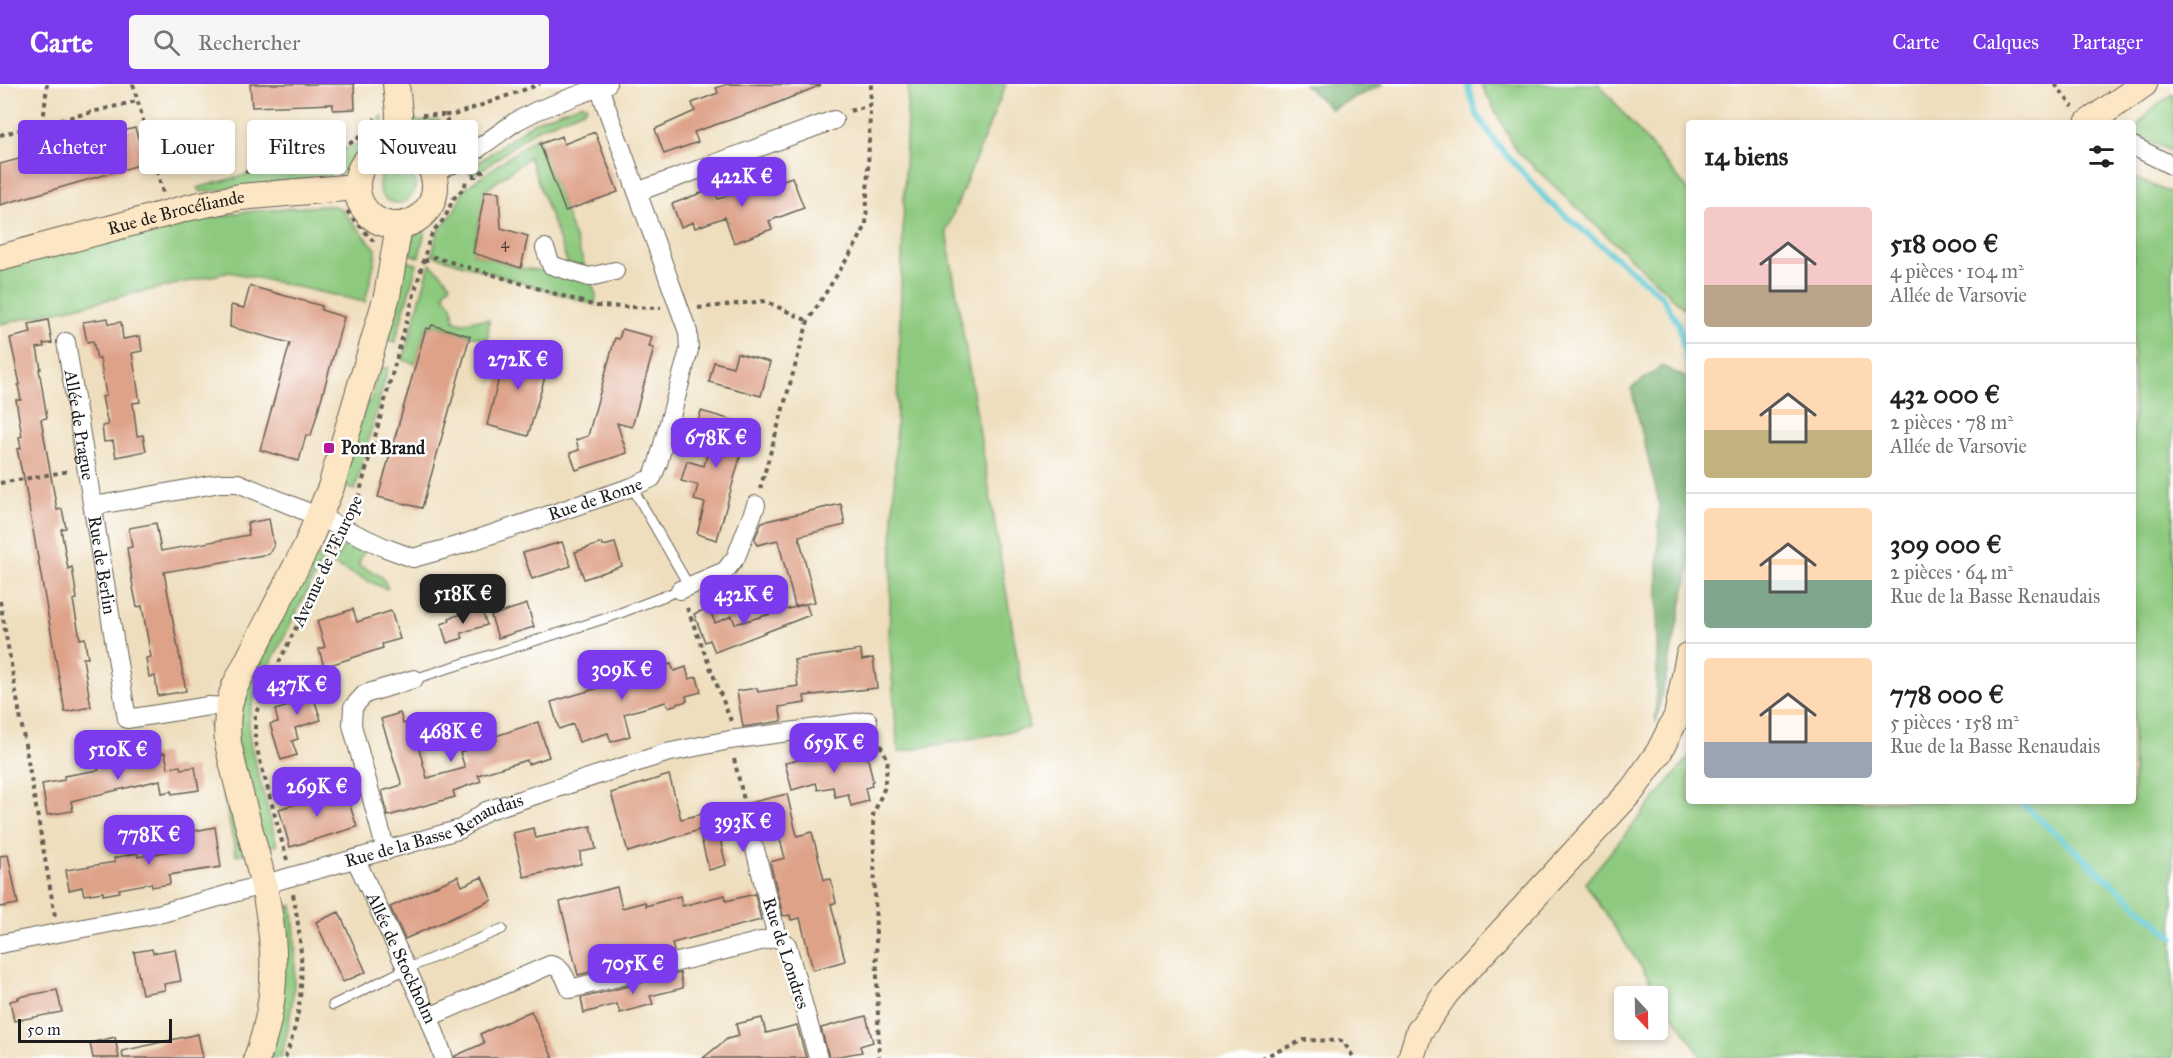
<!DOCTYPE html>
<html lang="fr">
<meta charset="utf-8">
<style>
:root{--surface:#fff;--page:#f6f6f6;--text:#202124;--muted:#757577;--line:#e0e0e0;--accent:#7c3aed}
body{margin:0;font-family:"IM FELL Great Primer",serif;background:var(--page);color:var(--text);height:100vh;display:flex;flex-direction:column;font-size:22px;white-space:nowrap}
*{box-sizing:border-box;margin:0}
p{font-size:20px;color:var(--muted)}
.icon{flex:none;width:33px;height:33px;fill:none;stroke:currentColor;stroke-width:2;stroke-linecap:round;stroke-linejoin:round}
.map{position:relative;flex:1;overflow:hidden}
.drawer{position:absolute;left:1686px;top:36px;width:450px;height:684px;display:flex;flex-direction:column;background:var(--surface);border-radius:6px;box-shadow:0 3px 9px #0003}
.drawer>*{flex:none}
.top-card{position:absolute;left:18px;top:36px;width:570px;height:54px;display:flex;gap:12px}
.needle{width:39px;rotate:158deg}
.fabs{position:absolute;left:1614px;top:902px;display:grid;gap:12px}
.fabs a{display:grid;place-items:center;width:54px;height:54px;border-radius:6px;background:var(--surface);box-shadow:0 3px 9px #0003;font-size:30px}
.scale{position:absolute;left:18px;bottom:15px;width:154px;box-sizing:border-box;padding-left:6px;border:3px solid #1c1c1c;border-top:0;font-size:16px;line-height:21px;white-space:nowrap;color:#1c1c1c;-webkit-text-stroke:4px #fff;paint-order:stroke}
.price{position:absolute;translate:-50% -51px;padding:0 14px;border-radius:12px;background:var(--accent);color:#fff;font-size:20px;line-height:39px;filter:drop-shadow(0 2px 3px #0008)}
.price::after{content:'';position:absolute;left:50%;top:36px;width:18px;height:14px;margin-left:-9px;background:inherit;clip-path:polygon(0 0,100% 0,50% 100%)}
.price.selected{background:#222;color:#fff}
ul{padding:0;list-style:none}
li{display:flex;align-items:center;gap:18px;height:150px;padding:0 18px}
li+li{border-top:2px solid var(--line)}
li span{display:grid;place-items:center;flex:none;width:168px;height:120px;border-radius:6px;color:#555}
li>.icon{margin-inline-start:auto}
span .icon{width:72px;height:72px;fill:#fffc;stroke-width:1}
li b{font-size:26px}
h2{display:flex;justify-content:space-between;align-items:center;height:72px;padding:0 18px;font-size:26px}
.pill{padding:0 21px;border-radius:6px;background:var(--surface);box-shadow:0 3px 9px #0003;font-size:21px;line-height:54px}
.pill.selected{background:var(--accent);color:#fff}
header{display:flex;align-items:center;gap:36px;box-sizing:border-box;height:84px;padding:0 30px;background:var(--accent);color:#fff}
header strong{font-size:28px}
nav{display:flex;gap:33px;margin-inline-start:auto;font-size:21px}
.search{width:420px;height:54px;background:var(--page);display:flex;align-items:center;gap:15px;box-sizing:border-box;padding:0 21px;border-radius:6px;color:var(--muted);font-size:22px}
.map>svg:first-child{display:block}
.green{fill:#8dc97e;stroke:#54724d;stroke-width:1.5}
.forest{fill:#72ad6d;stroke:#476444;stroke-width:1.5}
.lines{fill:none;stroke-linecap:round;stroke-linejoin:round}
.stream{stroke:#5dc9d3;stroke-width:6}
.building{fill:#dea289}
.lane-casing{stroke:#666054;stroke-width:11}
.street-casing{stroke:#666054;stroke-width:20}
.secondary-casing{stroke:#666054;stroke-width:28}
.path{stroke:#666054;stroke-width:4;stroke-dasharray:4.5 4.5;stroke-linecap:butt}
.lane{stroke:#fff;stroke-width:9}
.street{stroke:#fff;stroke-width:18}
.secondary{stroke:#fce6c4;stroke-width:26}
.poi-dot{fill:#b5179e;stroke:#fff;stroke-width:2}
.labels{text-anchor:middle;stroke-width:5;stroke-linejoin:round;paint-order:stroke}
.number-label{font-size:15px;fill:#4c3e37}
.street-label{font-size:18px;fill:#1c1c1c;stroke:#fff}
.poi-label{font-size:18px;font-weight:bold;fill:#1c1c1c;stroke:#fff;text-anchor:start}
</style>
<header>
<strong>Carte</strong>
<div class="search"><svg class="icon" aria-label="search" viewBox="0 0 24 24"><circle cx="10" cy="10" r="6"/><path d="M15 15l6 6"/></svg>Rechercher</div>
<nav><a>Carte</a><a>Calques</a><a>Partager</a></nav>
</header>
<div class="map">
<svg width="2173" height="974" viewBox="0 0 2173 974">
<rect width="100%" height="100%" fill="#fff"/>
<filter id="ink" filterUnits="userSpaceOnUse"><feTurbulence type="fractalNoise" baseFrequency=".0167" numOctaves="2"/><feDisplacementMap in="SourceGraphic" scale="12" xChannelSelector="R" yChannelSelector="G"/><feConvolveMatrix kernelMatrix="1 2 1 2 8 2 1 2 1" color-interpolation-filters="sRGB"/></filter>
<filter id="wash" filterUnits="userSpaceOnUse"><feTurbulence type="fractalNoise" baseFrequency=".008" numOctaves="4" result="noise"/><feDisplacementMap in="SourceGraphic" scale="24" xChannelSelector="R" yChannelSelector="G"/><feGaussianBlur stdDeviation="1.35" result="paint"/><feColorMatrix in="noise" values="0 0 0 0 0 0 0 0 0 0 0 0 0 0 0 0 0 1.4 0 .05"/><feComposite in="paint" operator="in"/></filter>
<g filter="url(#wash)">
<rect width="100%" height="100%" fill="#eedebd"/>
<path class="green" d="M908 0H1006L946 147 1029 644 898 668 889 552Z
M1481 0H1599L1689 107V229L1516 66Z
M2173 10V68L2140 54 2135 45 2149 27Z
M582 20 587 21 586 25 535 46 486 83 472 91 468 86 533 39 543 34Z
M381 32 383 33C382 50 371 56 361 68 353 77 348 86 338 92 334 59 347 70 362 56 370 49 374 39 381 32Z
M408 32H413L418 38 439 36 452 63C423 65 417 58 408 32Z
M538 52 585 182 568 180 529 73 485 107 473 169 521 184 589 193 596 211 595 221 432 171 438 147 453 129 464 105Z
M325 70 329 72 330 95 201 108 197 104Z
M379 101a18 18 0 1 1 36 0a18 18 0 1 1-36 0Z
M2133 93 2173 110V974H1702L1585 799 1689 673V717H2133Z
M318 122H333L341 125 376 165 375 176 365 218 230 188 0 240V185L136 148 138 152 194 137 243 128Z
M426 142 419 173 403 168 408 157Z
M402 176 417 180 395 258 388 256Z
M430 180 442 190 451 201 447 204 444 211 452 221 454 236 462 239 475 236H489L488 256 432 241 430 245 426 244 416 280 403 276Z
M380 283 388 284 355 406 342 402 366 317 370 318Z
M345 459 364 467 358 481 382 493 388 504 386 505 333 481Z
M311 469 323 475 256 609C249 626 247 644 251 662L277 761 264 764 237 659 238 625Z
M209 639 215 646 246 769 236 771Z
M292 821C299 874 295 923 281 974H267L280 825Z"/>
<path class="forest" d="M1304 0H1384L1331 25Z
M1662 282 1689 295V487L1656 639 1659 418 1631 304Z"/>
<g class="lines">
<path class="stream" d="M1468 0 1476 29 1496 59 1549 118 1661 211 1679 241 1689 288
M2019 717 2173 853"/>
</g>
<g id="blocks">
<path class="building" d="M250 0H354L355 25 333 26V20L252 23Z
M728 0 821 1 765 24 694 48 698 58 664 70 655 45 695 27 692 19 718 9 716 4Z
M135 44 146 79 0 121V80Z
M595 48 618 108 565 127 540 60 562 52 564 60Z
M792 93 804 124 769 137 772 145 734 159 725 133 695 144 693 138 681 143 672 120 714 104 718 115 757 102 758 105Z
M485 107 499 108 501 144 528 152 521 184 473 169Z
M250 202 322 222 321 226 344 233 311 352 306 351 299 377 260 366 290 259 230 243 231 221 244 224Z
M108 234 109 240 121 238 123 255 140 252 142 267 132 269 140 318 133 319 137 352 143 351 146 367 116 373 113 357 104 358 102 342 108 341 102 313 106 312 100 274 97 275 93 257 87 258 83 238Z
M48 236 52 259 43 260 44 263 37 264 41 285H39L47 334 41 335 57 426 62 425 66 444 61 445 68 485 72 483 77 515 73 516 80 555 85 554 86 564 88 574H83L91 623 65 628 23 389H22L17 365 21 364 19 353 22 352 16 316H21L18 301 20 300 10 254 31 249 29 240Z
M432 241 470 252 422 424 378 413 426 244 430 245Z
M622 245 652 253 649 263 654 264 632 343 617 339 627 369 576 386 570 369 579 366 576 356 588 352 615 254 619 255Z
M507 262 545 272 543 278 549 279 528 352 487 341Z
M737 269 770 278 761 312 709 298 714 278 733 283Z
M701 327 749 341 717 456 697 450 705 419 694 416 698 401 681 397 687 377 704 382 712 352 695 347Z
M841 420 845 441 799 452 815 518 795 522 778 456 757 461 755 454 762 438Z
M269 435 274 462 269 470 164 488 186 607 158 612 155 592 149 593 146 574 151 573 142 522 137 523 133 503 127 464 132 463 129 444 156 439 161 467 249 451 247 439Z
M562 458 571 482 532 495 523 469Z
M602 459 603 462 615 459 622 482 584 495 575 468Z
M527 520 534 543 498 554 491 532Z
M806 520 810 531 715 568 710 556 705 558 694 530 709 524 715 539 732 532 735 540Z
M481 524 487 541 461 549 463 554 447 559 441 540 450 537 449 534Z
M353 525 357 538 391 527 400 555 382 560 383 564 324 583 319 565 325 563 317 537Z
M861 566 862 576 873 574 877 604 804 612 805 619 779 623 782 637 743 643 737 607 757 604 758 608 798 602 794 576Z
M671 580 674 587 686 583 689 595 697 593 701 608 686 612 687 617 668 623 666 618 624 630 630 652 611 658 608 649 579 658 573 640 559 645 551 618 605 602 600 586 616 582 621 598 657 587 656 584Z
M317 589 324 611 314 615 321 636 295 644 298 655 292 657 297 671 281 676 270 640 278 638 275 626 302 618 296 596Z
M400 629 403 640 417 635 424 657 417 658 427 694 465 684 460 668 497 656 496 652 538 638 549 673 528 680 527 676 478 691 481 697 453 707 455 713 388 732 382 707 402 701 381 635Z
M849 664 852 674 867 670 873 697 871 698 872 702 865 704 868 717 851 722 848 710 835 713 833 703 818 706 816 699 792 706 785 679Z
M165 669 168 684 180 682 181 685 195 683 199 706 172 710V707L162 709 160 696 71 717 73 727 47 731 42 700 64 696V692L99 686 98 683 109 680Z
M669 691 681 735 787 710 797 752 812 748 824 796 831 795 836 819 831 820 845 877 813 886 800 834 791 836 790 831 783 832 770 778 785 774 777 744 757 748V746L720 755 726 781 709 786 699 746 628 768 611 709Z
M335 708 336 712 346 709 357 743 290 763 279 725Z
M591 742 596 765 580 768 581 780 524 793 513 749 533 744 536 754Z
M215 743 221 783 169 791 170 800 152 803 151 799 119 805 120 808 103 811V808L84 811 82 803 69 806 66 786 115 778 114 774 137 769 138 773 172 767 171 759 191 756 189 748Z
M8 771 18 820 0 823V772Z
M458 792 462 802 482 793 492 816 405 855 390 823Z
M617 803 622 824 645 818 646 822 680 812 682 822 725 811 726 817 755 810 761 836 672 859 674 867 578 891 560 818Z
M339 828 366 888 343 898 316 838Z
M152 865 153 869 175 865 181 897 164 900 165 906 142 910 134 868Z
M680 889 683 904 650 912 653 920 620 929 617 920 584 929 581 914Z
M57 906 62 928 14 937 10 917 19 915 18 913Z
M531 927 553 974H455V972L484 959 480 950Z
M866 932 873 958 860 962 862 968 829 974 821 944Z
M762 934 766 949 797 941 806 974H703L727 955 739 952 736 940Z
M198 950 203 974H123L122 967Z
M115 953 119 974H93L90 959Z"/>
</g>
</g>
<g filter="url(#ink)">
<use href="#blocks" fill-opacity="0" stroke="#666054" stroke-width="1.5"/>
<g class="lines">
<defs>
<path id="lane" d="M632 403 689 502
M414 595 610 533 680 506
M333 921 406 885 502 845"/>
<g id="street">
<path d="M2133 62 2173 82"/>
<path d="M434 88 462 76 515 38 536 27 607 0"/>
<path d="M637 108 834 36"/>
<path d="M545 164 551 181 589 193 615 187"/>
<path id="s1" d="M66 258 127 635 209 622 228 623"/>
<path id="s2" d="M94 422 220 399H238L319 433 386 464 413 474 460 461 632 403 652 394 658 379 689 266 688 248 599 3"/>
<path d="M680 506 725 487 736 473 756 421"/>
<path d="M755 765 777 853 787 861 818 974"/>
<path d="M386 767 352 641 353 623 365 610 414 595"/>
<path id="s3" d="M356 776 429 933 444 974"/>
<path id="s4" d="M0 860 162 829 461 745 486 727 666 669 730 656 868 637"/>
<path d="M429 933 550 881C563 883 565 894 570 905L777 853"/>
</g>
<g id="secondary">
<path d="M396 0 399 29 398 62"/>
<path d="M2088 39 2144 0"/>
<circle cx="396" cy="102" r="39"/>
<path id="s5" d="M0 174 191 123 240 113 356 103"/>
<path d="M257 974C299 862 250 768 228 659 226 639 227 621 235 602L306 463 331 403 387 212 399 142"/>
<path d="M1411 974 1419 948 1446 909 1633 705 1659 668 1677 632 1689 571"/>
</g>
</defs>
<use href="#lane" class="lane-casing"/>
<use href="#street" class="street-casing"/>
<use href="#secondary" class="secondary-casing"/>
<path class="path" d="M133 0 163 109
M2055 0 2073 23
M850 27 870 21
M422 31H445L454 58
M445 31H454L540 0
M43 40 137 17
M0 51 43 40 47 0
M335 82V65
M245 88C273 81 334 71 357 55 365 50 370 41 375 34
M472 92H476L486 85
M347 127 374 158
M424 177 434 173 596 222 661 224
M698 224 765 217 808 237
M0 399 70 387
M760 405 808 237 857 159 866 141 871 0
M351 430 359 411 429 156 434 146 445 134 453 115 465 103 466 94
M0 517 55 832
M687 524 731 637
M876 653 888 676 884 705 873 731 879 974
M734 675 752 749
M287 776 255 658V631L271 595 336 461
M285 974C307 918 304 868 293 810
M1261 974 1304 956 1343 957 1354 974"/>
<use href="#lane" class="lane"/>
<use href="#street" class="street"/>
<use href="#secondary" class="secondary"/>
</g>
</g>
<rect class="poi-dot" x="323" y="358" width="12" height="12" rx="3"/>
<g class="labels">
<g class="number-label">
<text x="505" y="164">4</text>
</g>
<g class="street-label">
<text dy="6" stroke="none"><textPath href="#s5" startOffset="182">Rue de Brocéliande</textPath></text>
<text dy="6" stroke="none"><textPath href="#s1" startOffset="84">Allée de Prague</textPath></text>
<text dy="6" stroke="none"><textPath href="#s2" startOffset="528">Rue de Rome</textPath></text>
<text transform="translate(327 477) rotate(-65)" y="6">Avenue de l'Europe</text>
<text dy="6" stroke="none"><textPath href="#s1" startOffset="226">Rue de Berlin</textPath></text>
<text dy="6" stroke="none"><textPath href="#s4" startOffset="450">Rue de la Basse Renaudais</textPath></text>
<text transform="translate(786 869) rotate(72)" y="6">Rue de Londres</text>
<text dy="6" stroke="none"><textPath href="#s3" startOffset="108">Allée de Stockholm</textPath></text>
</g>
<g class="poi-label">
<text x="341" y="370">Pont Brand</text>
</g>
</g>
</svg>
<div class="fabs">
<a><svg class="needle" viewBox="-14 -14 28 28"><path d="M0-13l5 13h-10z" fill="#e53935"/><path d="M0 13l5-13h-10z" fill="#757577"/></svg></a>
</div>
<div class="scale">50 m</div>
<b class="price" style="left:742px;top:124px">422K €</b>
<b class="price" style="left:518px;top:307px">272K €</b>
<b class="price" style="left:716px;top:385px">678K €</b>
<b class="price selected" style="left:463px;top:541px">518K €</b>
<b class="price" style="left:744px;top:542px">432K €</b>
<b class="price" style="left:622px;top:617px">309K €</b>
<b class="price" style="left:297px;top:632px">437K €</b>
<b class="price" style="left:451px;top:679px">468K €</b>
<b class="price" style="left:834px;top:690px">659K €</b>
<b class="price" style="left:118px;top:697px">510K €</b>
<b class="price" style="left:317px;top:734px">269K €</b>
<b class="price" style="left:743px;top:769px">393K €</b>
<b class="price" style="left:149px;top:782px">778K €</b>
<b class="price" style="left:633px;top:911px">705K €</b>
<div class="top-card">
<a class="pill selected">Acheter</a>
<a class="pill">Louer</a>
<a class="pill">Filtres</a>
<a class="pill">Nouveau</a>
</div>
<section class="drawer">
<h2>14 biens<svg class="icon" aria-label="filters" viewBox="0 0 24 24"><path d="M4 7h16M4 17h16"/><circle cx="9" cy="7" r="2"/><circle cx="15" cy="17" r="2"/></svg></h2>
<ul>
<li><span style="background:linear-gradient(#f6c9c9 65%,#b9a48a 0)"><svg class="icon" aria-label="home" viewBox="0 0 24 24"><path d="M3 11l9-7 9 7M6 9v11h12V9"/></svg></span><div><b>518 000 €</b><p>4 pièces · 104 m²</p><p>Allée de Varsovie</p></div></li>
<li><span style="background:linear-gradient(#ffd9b3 60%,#c2b280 0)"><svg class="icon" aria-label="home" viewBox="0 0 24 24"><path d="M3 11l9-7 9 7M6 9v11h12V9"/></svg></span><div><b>432 000 €</b><p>2 pièces · 78 m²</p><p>Allée de Varsovie</p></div></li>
<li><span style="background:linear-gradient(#ffd9b3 60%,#7fa58c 0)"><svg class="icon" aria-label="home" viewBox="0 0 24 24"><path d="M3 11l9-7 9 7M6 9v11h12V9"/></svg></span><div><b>309 000 €</b><p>2 pièces · 64 m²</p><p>Rue de la Basse Renaudais</p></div></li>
<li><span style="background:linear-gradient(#ffd9b3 70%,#9aa5b1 0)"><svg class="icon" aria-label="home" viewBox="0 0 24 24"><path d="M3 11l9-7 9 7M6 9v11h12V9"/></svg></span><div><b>778 000 €</b><p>5 pièces · 158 m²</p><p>Rue de la Basse Renaudais</p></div></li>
</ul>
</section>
</div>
